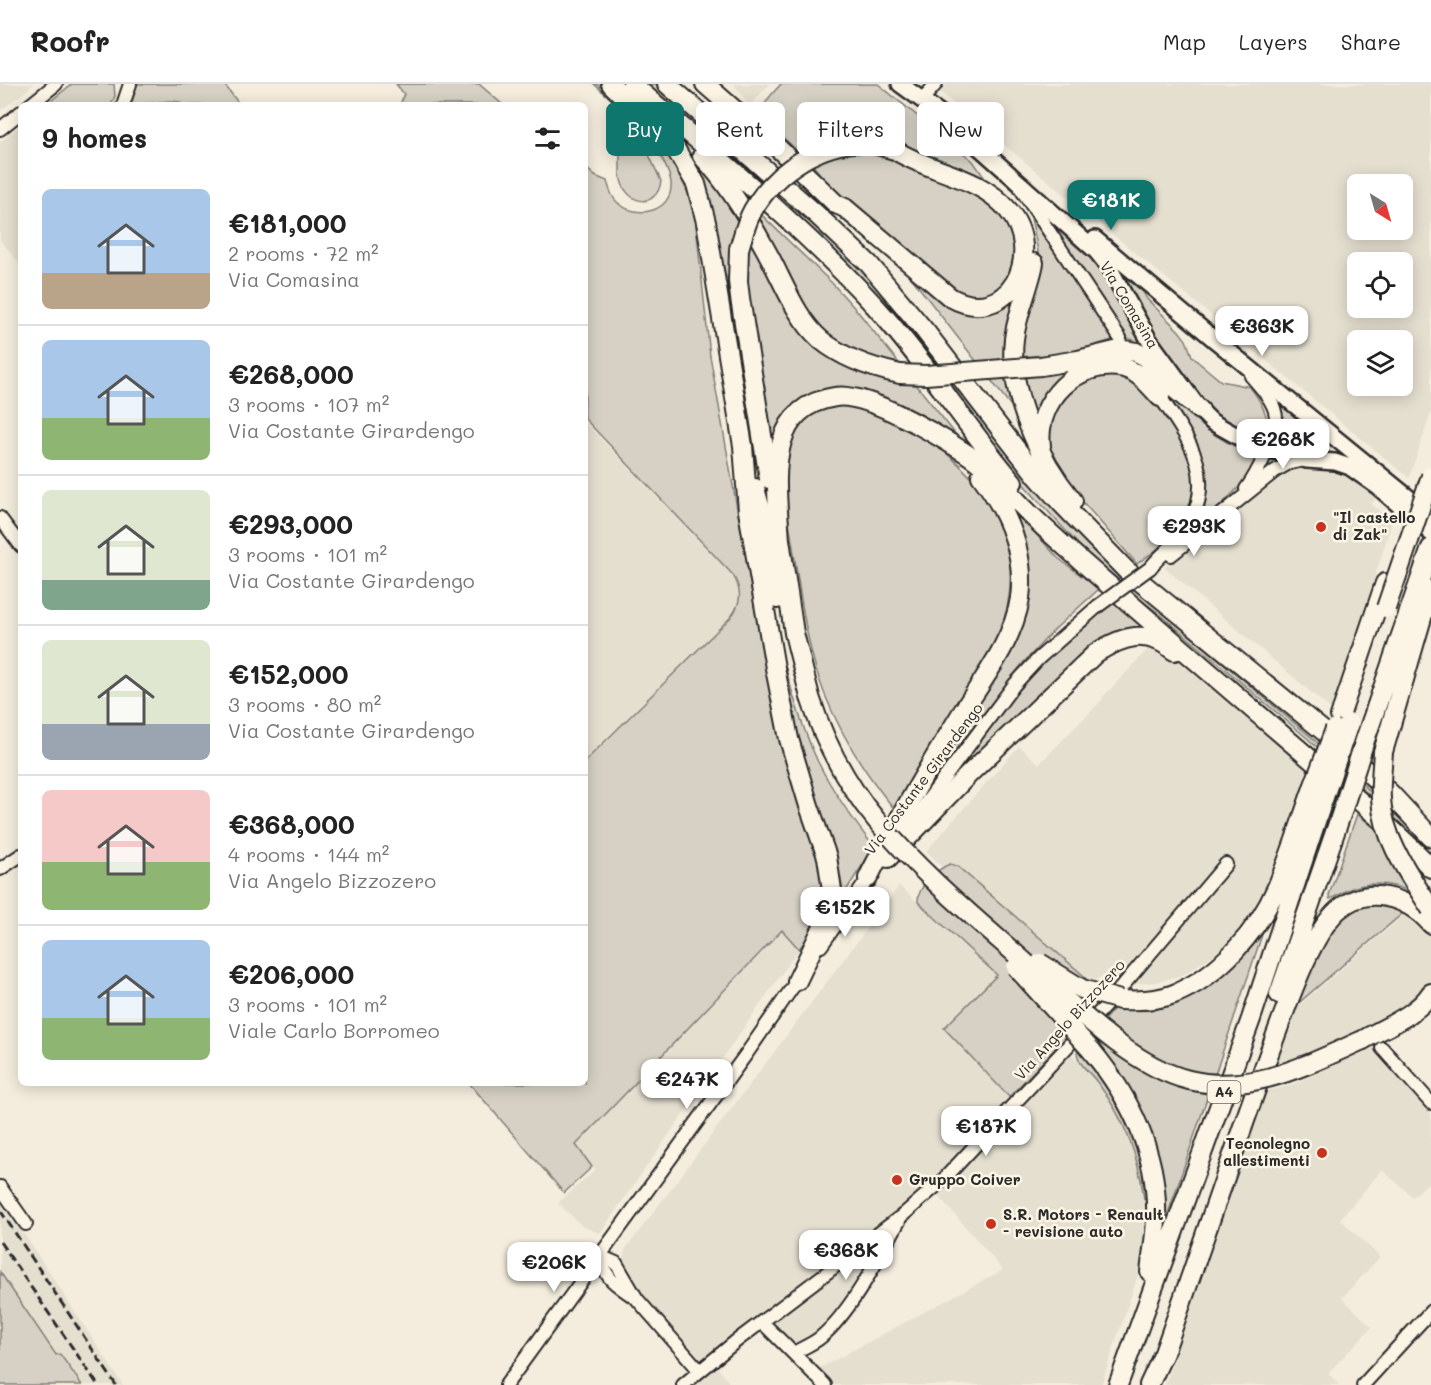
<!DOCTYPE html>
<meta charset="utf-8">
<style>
:root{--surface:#fff;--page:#f2f2f2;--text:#222;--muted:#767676;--line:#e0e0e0;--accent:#0f766e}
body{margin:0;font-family:Mali,sans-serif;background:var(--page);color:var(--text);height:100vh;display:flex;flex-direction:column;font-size:22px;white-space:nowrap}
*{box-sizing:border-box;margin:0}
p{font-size:20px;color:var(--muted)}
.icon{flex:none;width:33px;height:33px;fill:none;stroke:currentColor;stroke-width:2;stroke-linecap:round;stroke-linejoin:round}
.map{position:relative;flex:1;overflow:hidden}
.details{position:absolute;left:18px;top:18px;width:570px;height:984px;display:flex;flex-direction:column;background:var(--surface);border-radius:9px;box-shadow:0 3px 15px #0003}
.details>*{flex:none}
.guide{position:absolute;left:606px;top:18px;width:570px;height:54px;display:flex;gap:12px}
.needle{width:39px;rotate:143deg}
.tools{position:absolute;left:1347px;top:90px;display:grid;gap:12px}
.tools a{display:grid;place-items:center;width:66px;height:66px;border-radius:9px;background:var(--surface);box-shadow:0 3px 15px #0003;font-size:30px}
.price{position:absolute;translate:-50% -51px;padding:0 14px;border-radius:12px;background:#fff;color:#222;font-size:20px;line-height:39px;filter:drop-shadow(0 2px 3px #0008)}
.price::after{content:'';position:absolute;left:50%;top:36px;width:18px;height:14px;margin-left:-9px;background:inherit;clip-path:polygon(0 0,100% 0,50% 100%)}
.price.current{background:var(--accent);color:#fff}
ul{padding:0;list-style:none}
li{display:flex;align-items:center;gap:18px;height:150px;padding:0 24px}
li+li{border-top:2px solid var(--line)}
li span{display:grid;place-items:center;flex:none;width:168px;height:120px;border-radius:9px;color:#555}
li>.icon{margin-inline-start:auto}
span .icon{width:72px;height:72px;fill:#fffc;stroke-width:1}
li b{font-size:26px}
h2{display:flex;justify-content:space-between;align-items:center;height:72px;padding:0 24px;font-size:26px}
.tag{padding:0 21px;border-radius:9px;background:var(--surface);box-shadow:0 3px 15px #0003;font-size:21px;line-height:54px}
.tag.current{background:var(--accent);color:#fff}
header{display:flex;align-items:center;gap:36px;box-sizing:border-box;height:84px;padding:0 30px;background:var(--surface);border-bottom:2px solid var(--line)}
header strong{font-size:28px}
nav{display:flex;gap:33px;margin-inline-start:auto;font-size:21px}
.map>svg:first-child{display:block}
.built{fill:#e5dfd0;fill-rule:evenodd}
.green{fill:#d6d1c4;stroke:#807e78;stroke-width:1.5}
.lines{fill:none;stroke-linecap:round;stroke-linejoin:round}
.minor-casing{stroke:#2b2b2b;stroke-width:16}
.major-casing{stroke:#2b2b2b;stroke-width:20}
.highway-casing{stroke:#2b2b2b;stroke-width:22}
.minor{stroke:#fcf5e5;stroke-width:12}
.major{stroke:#fcf5e5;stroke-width:15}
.highway{stroke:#fcf5e5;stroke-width:18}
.rail{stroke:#2b2b2b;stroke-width:3;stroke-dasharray:9 4.5;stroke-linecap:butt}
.minor-bridge-casing{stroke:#2b2b2b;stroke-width:16;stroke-linecap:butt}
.highway-bridge-casing{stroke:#2b2b2b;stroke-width:22;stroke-linecap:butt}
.minor-bridge{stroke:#fcf5e5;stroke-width:12}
.highway-bridge{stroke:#fcf5e5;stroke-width:18}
.poi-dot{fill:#c8321e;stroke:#fcf5e5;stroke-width:2}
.labels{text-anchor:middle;stroke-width:5;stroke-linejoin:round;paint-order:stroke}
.shield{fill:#fcf5e5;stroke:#6a6863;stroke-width:1.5}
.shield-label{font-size:14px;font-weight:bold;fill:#2b2b2b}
.street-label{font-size:15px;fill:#2b2b2b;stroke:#fcf5e5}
.poi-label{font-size:15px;font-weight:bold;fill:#2b2b2b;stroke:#fcf5e5;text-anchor:start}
</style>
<header>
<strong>Roofr</strong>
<nav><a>Map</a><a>Layers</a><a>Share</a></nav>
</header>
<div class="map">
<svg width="1431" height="1301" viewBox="0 0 1431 1301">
<rect width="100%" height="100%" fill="#f4edde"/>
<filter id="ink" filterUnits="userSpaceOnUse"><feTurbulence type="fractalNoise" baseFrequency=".0167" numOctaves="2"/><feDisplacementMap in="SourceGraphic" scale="12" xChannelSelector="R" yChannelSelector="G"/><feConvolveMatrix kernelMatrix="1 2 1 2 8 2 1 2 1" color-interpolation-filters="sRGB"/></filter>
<g filter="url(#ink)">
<path class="built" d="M0 0H34L0 27Z
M734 0H770L749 22Z
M947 0H1431V329L1409 394 940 8ZM1358 100H1402V146H1358ZM1358 178H1402V224H1358ZM1358 256H1402V302H1358Z
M21 41V181L0 156V58Z
M585 338 752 512 585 675Z
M1313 379 1345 386 1379 410 1371 420 1392 438 1333 627 1164 483 1276 393 1295 383Z
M1154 559 1170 568 1313 688 1283 780 1248 841 1227 862 1183 891 1156 898 1135 900 1109 897 1102 892 1091 899 957 782 950 780 942 783 926 767 1019 662 1039 680 1103 615 1102 614Z
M899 802 977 870 997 891 944 944 1011 1015 938 1094 903 1126 837 1246 822 1260 799 1270 762 1232 699 1280 640 1213 625 1186 623 1175 625 1166Z
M1408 827 1421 835 1431 851V903L1404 929 1273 985 1296 924Z
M782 846 799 865 600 1149 583 1143 558 1119 596 1085 592 1083 576 1061Z
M1373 964 1431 1029V1096L1413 1113 1382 1086 1340 1135 1380 1173 1342 1214 1372 1243 1328 1289 1339 1301H1165L1266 1007 1288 1002Z
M1069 968 1097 997 1123 1040 1138 1082 1144 1115 1143 1154 1138 1191 1101 1301H831L816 1286 1003 1186 936 1109Z
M0 1113 123 1301H82L60 1270 57 1272 0 1188Z
M714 1279 731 1301H687Z"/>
<path class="green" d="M72 0H114L115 12 111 21H49L52 16Z
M137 0H224L240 21H182L180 18 170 17 131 21Z
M396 0H479L503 21H400L404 10Z
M594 0H597L624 24 633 36 661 97C657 127 623 121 620 90V28L612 16Z
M645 0H659L812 133 881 205 1114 484 1142 511 1311 653 1431 763V771L1407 746 1307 654 1156 527 1112 494 1085 468 1024 401 921 267Z
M781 0H878L973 77 1010 131 1017 184 998 208 976 214 955 209 836 110 812 80 766 38C758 21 771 12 781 0Z
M652 50 674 78 694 123 710 272 759 548 779 642 818 764 822 788V812L817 834 810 850 799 865 782 846 576 1061 592 1083 564 1109 469 999H585V677L731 533C742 518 742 507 733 491L585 335V83L595 92 607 97C609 104 611 113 617 118 635 136 673 129 671 99 670 86 656 64 650 52Z
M703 82 720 103 801 241 890 289 884 277 861 269 840 260 806 229 743 113 832 199 859 229 965 362 844 306 773 357 769 355 744 192 726 194 710 115 698 86Z
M1045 129 1101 181 1143 260 1128 254 1043 131Z
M1031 134 1115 255 1071 269 1019 273 1038 167Z
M876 156 946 216 1016 207 1009 237 1018 331 914 197Z
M1118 188 1143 208 1147 215 1179 247 1186 256 1192 272 1198 278 1221 297 1250 303C1260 316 1281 348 1253 354L1213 331 1175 288Z
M1114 268 1151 281 1065 291 1052 301 1041 315 1034 336 1017 285Z
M1151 288C1184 326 1210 357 1259 372L1242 400 1204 438 1202 437C1219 373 1186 338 1151 288Z
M1110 289C1136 295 1152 311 1167 333 1176 347 1188 361 1193 377 1199 399 1192 430 1177 448 1166 460 1150 470 1137 480L1067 400 1045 359 1049 325 1077 297Z
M1268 309 1308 339 1322 369 1312 372 1282 365 1278 356Z
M843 318C855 321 868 323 879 328 973 371 1040 450 997 556L896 727C867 692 842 653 825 611 805 561 800 504 791 451 786 417 776 381 790 348 798 329 826 324 843 318Z
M1000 411 1058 474 1099 505 1056 544 1023 579 941 684 938 682 1021 528Z
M1115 517 1150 546 1126 548 953 696C998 629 1047 563 1115 517Z
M773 532C785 582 796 631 818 678 833 708 853 736 874 763L833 827 799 670Z
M1357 730 1385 752 1416 810C1393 799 1371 796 1347 806 1341 809 1336 813 1330 815L1329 811Z
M950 780 957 782 1083 891 1091 902 1059 940 1069 950 1009 1013 944 944 997 891 918 818C917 803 937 785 950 780Z
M1354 817 1411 822 1294 923 1320 850Z
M1266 839 1165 1139 1162 1138 1133 1044 1150 1112 1144 1115C1139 1073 1123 1032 1097 998 1090 988 1077 980 1077 967L1118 920 1154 918Z
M0 1188 56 1271 60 1270 82 1301H0Z"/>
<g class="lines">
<defs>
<path id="minor" d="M921 17 936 0
M30 21 56 0
M123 21 130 0
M0 45 21 28
M1021 105 1120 254
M1246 405C1256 392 1262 378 1269 363 1285 331 1273 317 1251 292
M0 434 21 462
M1171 471 1275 387 1289 379 1305 376
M1150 484C1161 470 1175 461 1185 446 1221 393 1186 351 1156 307
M904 748 1014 601 1039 574 1098 522
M0 785 21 771
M821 862 873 788
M1382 964 1431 1019
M0 1103 26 1140
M600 1172 616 1179 637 1215 699 1286
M600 1172C607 1197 613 1198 634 1213
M762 1238 825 1301
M793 1269C802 1264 813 1260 821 1253 852 1227 879 1173 899 1137
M506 1301 747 969 801 891
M683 1301 735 1258 903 1131 944 1095 1108 919 1226 780
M1363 1301 1431 1227"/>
<path id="major" d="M900 0 944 32 1097 168 1109 183 1149 256 1200 326 1212 338 1253 361 1307 376 1335 378 1350 383 1377 402 1431 449
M1095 155 1215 256 1431 432"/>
<path id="highway" d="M611 0 675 64 696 100 706 138 743 362 748 427 775 584 789 655 809 722 827 773 832 806 830 828 797 897
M632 0C715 72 801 141 875 222 925 277 965 341 1013 398
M667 0 816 130 869 180 925 247 1037 392 1061 419 1126 486 1327 650 1390 709 1431 753
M705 0 778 64 836 120 845 124 950 213C1008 246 1046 170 1008 126 979 91 930 89 895 66
M702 72C729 100 750 136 768 170 784 199 796 234 821 256 844 275 872 284 900 290
M739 165 738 197 740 214 769 395
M1034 179C1029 205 1017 229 1014 255 1008 309 1039 376 1073 417
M1041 282 1078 276 1115 267 1124 266 1136 268 1144 272 1176 306 1200 326
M1041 362C1035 317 1078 274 1124 284 1139 288 1150 302 1160 313
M755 404 762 430 777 515
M779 449 794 549 810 613
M780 459C778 406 761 324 835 313 867 308 936 350 964 368 991 385 1010 411 1033 433 1060 459 1089 484 1118 509 1183 566 1249 622 1315 679 1355 713 1395 746 1431 784
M1340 632 1385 499
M1366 653 1431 464
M1383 668 1430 506
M888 774 970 689 1096 569C1123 552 1147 544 1174 567
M868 794C895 740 926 687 958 635 980 599 1014 557 1020 514 1026 468 1008 428 981 392
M1279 910 1342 728
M1120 916C1138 917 1157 917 1174 910 1219 892 1258 847 1277 803 1291 771 1301 737 1313 704
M1363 956C1385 943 1417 931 1431 909
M1091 966C1130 1013 1158 1070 1156 1132 1156 1151 1152 1170 1150 1188
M1118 1301 1251 935 1324 713
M1149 1301 1164 1269C1200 1167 1234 1065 1271 964 1285 927 1310 851 1338 826 1368 800 1408 813 1431 840"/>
</defs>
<use href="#minor" class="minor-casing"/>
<use href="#major" class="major-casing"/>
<use href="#highway" class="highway-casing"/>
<use href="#minor" class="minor"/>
<use href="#major" class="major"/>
<use href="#highway" class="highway"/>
<path class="rail" d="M0 1126 116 1301
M0 1158 98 1301"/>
<defs>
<path id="minor-bridge" d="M1098 522 1150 484"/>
<path id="highway-bridge" d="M739 165C743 152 746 138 753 126 775 87 822 56 868 59 877 60 886 64 895 66
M900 290 926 291 1041 282
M1386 524 1431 392
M810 613C824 657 847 701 877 737 919 787 969 829 1018 872 1066 914 1127 981 1189 996 1252 1011 1308 980 1363 956
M1383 668C1382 684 1380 700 1381 715 1383 755 1410 792 1431 825
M1313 704 1335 645
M1324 713 1349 639
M1342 728 1366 653
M1040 879 1082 905 1120 916
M1016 883 1091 966"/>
</defs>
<use href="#minor-bridge" class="minor-bridge-casing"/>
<use href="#highway-bridge" class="highway-bridge-casing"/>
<use href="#minor-bridge" class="minor-bridge"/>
<use href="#highway-bridge" class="highway-bridge"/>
</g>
</g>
<g class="poi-dot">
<circle cx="1321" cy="443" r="6"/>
<circle cx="1322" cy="1069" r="6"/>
<circle cx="897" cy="1096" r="6"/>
<circle cx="991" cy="1140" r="6"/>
</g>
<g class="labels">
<rect class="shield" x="1207.5" y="997" width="33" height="22" rx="4.5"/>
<g class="shield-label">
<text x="1224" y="1013">A4</text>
</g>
<g class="street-label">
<text transform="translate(1129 221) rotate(59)" y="5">Via Comasina</text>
<text transform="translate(924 695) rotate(-53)" y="5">Via Costante Girardengo</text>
<text transform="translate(1070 936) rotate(-48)" y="5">Via Angelo Bizzozero</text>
</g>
<g class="poi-label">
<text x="1333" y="439">"Il castello<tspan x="1333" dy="17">di Zak"</tspan></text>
<text x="1310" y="1065" text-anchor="end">Tecnolegno<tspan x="1310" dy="17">allestimenti</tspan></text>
<text x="909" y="1101">Gruppo Coiver</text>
<text x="1003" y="1136">S.R. Motors - Renault<tspan x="1003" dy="17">- revisione auto</tspan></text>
</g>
</g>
</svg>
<div class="tools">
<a><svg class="needle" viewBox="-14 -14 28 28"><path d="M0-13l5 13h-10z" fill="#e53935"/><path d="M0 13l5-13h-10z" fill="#767676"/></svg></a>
<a><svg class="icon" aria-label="locate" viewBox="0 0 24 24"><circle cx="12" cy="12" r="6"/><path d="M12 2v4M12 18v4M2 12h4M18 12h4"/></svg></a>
<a><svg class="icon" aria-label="layers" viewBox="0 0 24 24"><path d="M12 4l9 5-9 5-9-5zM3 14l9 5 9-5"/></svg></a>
</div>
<b class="price current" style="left:1111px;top:147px">€181K</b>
<b class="price" style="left:1262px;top:273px">€363K</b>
<b class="price" style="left:1283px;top:386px">€268K</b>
<b class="price" style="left:1194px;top:473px">€293K</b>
<b class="price" style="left:845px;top:854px">€152K</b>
<b class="price" style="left:687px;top:1026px">€247K</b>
<b class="price" style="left:986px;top:1073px">€187K</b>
<b class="price" style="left:846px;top:1197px">€368K</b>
<b class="price" style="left:554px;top:1209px">€206K</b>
<div class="guide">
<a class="tag current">Buy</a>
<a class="tag">Rent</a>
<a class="tag">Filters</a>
<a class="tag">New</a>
</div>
<section class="details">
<h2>9 homes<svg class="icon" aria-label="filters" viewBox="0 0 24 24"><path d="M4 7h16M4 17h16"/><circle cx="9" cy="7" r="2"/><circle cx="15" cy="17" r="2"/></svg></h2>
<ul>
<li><span style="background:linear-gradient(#a9c7e8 70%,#b9a48a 0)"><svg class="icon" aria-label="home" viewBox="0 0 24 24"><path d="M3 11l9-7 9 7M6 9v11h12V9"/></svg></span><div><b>€181,000</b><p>2 rooms · 72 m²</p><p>Via Comasina</p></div></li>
<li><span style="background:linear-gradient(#a9c7e8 65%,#8fb573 0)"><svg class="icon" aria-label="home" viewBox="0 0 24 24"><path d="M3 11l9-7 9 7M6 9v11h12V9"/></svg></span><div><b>€268,000</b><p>3 rooms · 107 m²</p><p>Via Costante Girardengo</p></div></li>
<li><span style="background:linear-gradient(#dfe7d0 75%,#7fa58c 0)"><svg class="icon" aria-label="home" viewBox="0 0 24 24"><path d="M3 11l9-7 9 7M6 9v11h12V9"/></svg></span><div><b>€293,000</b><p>3 rooms · 101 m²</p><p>Via Costante Girardengo</p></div></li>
<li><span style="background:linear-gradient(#dfe7d0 70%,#9aa5b1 0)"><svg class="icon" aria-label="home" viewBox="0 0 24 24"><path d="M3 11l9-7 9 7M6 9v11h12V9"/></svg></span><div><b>€152,000</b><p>3 rooms · 80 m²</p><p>Via Costante Girardengo</p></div></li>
<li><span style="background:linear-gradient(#f6c9c9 60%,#8fb573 0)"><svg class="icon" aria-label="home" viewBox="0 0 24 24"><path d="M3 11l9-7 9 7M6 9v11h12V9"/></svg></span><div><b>€368,000</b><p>4 rooms · 144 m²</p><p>Via Angelo Bizzozero</p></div></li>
<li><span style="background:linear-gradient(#a9c7e8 65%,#8fb573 0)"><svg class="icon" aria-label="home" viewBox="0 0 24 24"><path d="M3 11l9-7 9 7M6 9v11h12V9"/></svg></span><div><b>€206,000</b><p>3 rooms · 101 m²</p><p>Viale Carlo Borromeo</p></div></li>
</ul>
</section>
</div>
